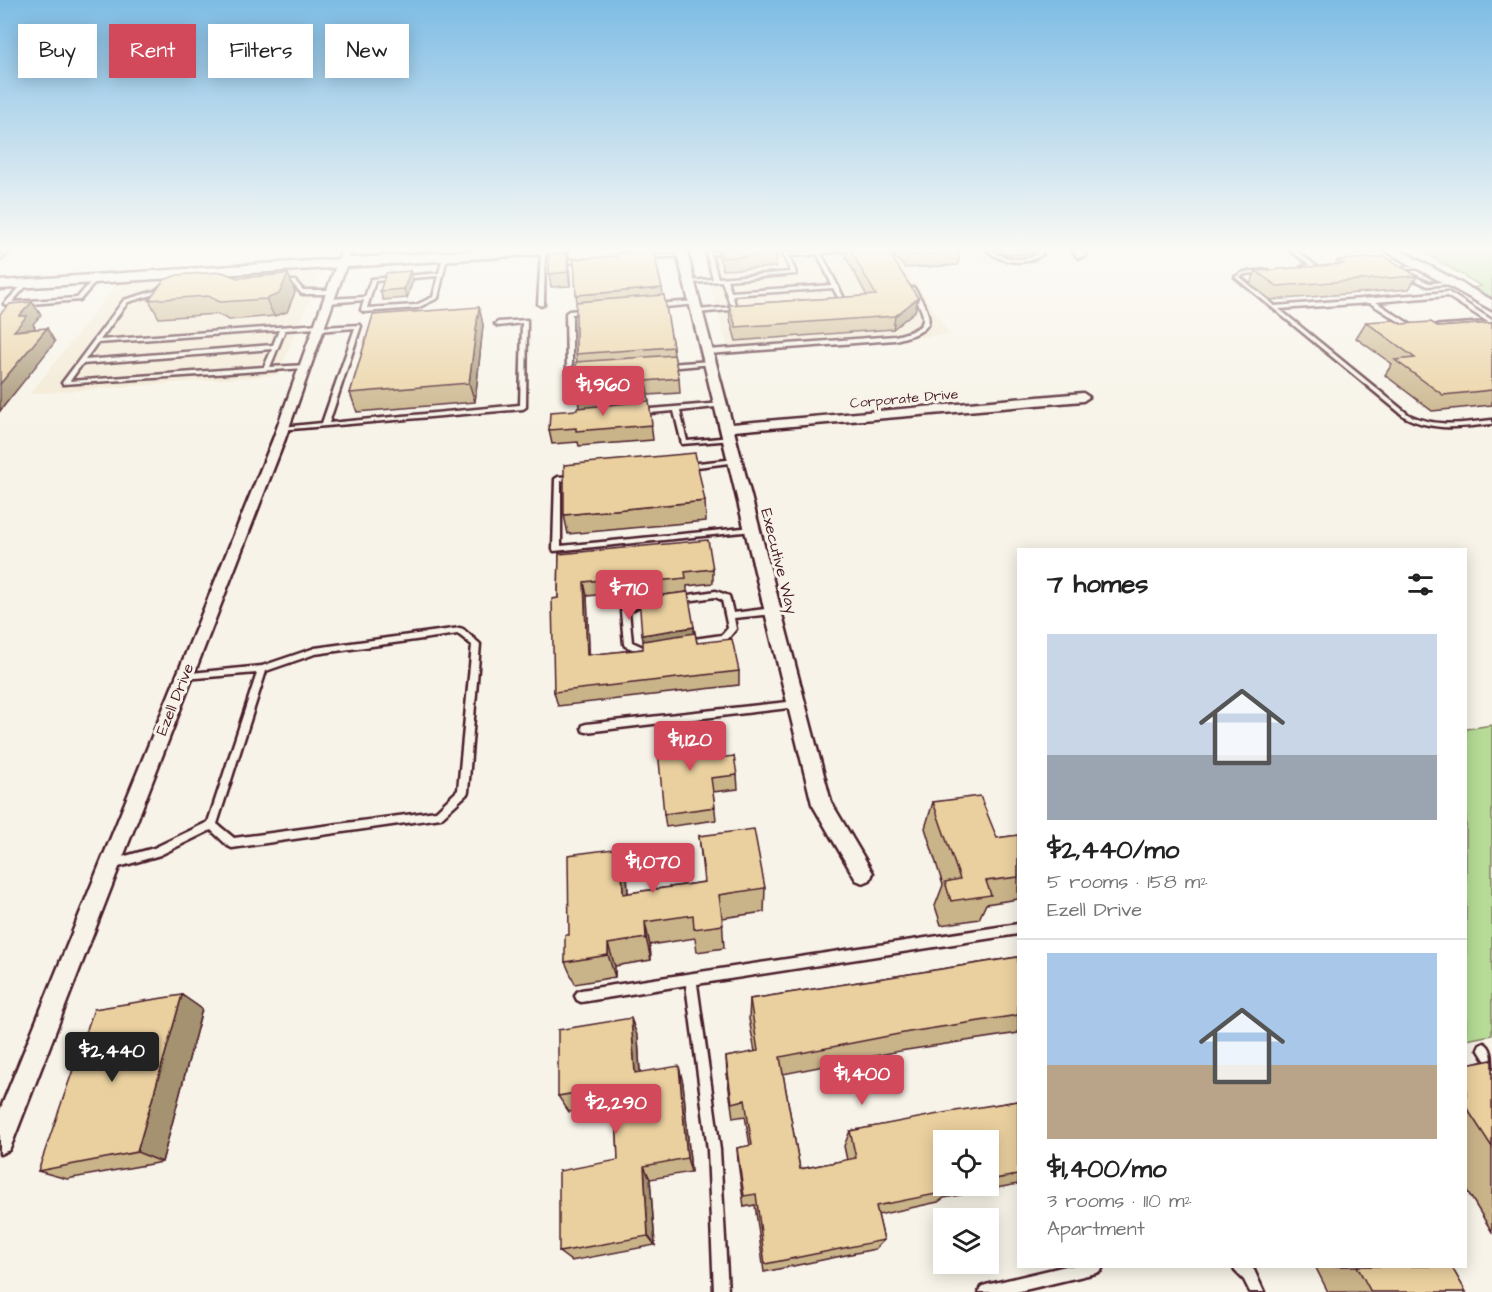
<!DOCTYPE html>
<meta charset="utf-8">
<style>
:root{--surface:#fff;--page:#f6f6f6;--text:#222;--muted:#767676;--line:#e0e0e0;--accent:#d1495b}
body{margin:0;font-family:"Architects Daughter",sans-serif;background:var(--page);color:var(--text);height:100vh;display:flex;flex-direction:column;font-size:22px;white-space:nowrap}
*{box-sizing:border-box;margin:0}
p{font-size:20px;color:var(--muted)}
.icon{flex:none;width:33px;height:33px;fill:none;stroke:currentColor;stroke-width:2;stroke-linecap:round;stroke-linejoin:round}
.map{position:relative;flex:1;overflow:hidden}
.details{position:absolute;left:1017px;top:548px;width:450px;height:720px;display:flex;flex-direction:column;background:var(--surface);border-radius:0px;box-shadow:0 3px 15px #0003}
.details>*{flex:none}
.hud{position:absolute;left:18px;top:24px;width:570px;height:54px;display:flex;gap:12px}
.buttons{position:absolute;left:933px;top:1130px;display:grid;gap:12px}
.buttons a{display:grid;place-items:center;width:66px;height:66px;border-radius:0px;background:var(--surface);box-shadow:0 3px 15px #0003;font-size:30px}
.price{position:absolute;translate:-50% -51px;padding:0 14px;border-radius:6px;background:var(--accent);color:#fff;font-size:20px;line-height:39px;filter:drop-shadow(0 2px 3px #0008)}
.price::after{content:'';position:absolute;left:50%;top:36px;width:18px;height:14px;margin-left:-9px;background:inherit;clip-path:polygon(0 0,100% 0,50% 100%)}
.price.selected{background:#222;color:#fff}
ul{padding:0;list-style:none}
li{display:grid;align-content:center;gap:12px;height:318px;padding:0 30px}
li+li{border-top:2px solid var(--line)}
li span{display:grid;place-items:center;height:186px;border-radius:0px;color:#555}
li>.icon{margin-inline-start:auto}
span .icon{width:108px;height:108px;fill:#fffc;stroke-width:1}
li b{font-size:26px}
h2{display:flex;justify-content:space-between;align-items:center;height:72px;padding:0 30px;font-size:26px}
.chip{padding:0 21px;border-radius:0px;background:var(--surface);box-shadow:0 3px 15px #0003;font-size:21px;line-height:54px}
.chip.selected{background:var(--accent);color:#fff}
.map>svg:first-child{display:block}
.built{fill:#f3e8d2}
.green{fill:#b5db96;stroke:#807d60;stroke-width:1.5}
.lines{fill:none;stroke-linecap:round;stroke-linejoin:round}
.service-casing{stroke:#4a1f2b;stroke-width:5}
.minor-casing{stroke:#4a1f2b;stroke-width:5}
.secondary-casing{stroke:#4a1f2b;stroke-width:5}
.service{fill:#f7f3e8;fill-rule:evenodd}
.minor{fill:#f7f3e8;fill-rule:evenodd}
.secondary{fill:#f7f3e8;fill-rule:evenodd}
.wall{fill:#c9b389;stroke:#4a1f2b;stroke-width:1.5;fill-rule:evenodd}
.shaded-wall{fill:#a4926f;stroke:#4a1f2b;stroke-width:1.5}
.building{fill:#ead09f;stroke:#4a1f2b;stroke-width:1.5}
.labels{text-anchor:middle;stroke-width:6;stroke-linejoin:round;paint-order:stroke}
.far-street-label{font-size:14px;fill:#4a1f2b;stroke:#f7f3e8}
.street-label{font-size:16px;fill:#4a1f2b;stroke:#f7f3e8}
</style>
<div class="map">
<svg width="1492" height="1292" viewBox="0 0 1492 1292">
<rect width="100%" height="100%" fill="#f7f3e8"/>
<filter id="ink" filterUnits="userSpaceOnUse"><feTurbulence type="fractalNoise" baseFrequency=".0167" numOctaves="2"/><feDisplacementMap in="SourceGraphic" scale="12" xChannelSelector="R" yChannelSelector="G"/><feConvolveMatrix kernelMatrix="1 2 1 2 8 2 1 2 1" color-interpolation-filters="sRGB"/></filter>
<g filter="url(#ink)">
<path class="built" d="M700 249H894L950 335 729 352Z
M972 249H1061L1069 257 983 263Z
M322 270 278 375 30 394 117 284Z"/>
<path class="green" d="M1418 249H1492V300L1472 288 1481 286Z
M1492 725V1035L1466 1040V729Z"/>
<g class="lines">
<defs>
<path id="service" d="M8 249H13L0 260V256Z
M419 249H423V250L421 251Z
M563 249H567V260H584L586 261 584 262 563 263Z
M781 249H785L787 253 838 249H862L823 253 822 255 845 300 844 301 834 302V300L839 299 833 288 732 295 736 307H741V309L696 313V311L698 310 731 307 722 281 690 283 688 282 690 281 713 279 706 252 728 251 730 252 728 253 711 254 718 278 791 272ZM819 254 818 255 832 285 731 292 727 280 796 274V273L789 256Z
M986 249C992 249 994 252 999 255 1012 261 1026 260 1038 254L1036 249H1041L1043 254C1026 266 1001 264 986 249Z
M1288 249H1294L1316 266 1301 269V267L1310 265Z
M543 250 545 251 544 304 541 306 538 304 541 251Z
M683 254H685V256L644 258 642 257 644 256Z
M445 256 447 257 438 298 417 308 364 312 361 310 364 300 328 303 325 301 328 299 365 297 371 279 439 273 443 257ZM438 276 433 297 416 305 367 308 375 281Z
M1419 266 1421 267V268L1394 270 1392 269 1394 268Z
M1266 270H1268V272L1245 274 1240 277 1275 306 1448 292 1492 320V325L1428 329 1427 328 1430 326 1488 322 1447 296 1376 302 1416 328V330L1414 331 1370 303 1279 309 1409 415C1438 428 1462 423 1492 420V424C1460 427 1435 432 1405 417L1235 277 1244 272Z
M1403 273H1407L1429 283 1449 282 1451 283 1449 284 1428 286 1403 275Z
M94 278 98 279 80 300 7 306 4 304 24 283 28 284 12 302 77 298Z
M279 281H295L303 290H332L335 292 332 294H302L292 283H279Z
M161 286 165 287 159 293 128 302 100 340 319 324 322 326 321 327 360 325 361 326 329 423 520 405 522 323 498 326 495 324 498 322 527 320 526 407 523 409 280 430 279 429 282 427 322 423 355 328 318 331 315 329 316 328 285 330 270 367 307 365V367L305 368 63 384 62 383 124 300 155 291ZM279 330 273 345 85 360 97 343ZM272 349 264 367 70 381 82 364Z
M910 288H914C936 322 936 330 895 340L708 354 705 352 708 350 895 336C933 327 927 318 910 289Z
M696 301 698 302V304L654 308 651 306 654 304Z
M588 309 590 310V312L572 314V371L586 369 589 371 586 373 567 374 566 313 569 311Z
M711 361 714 363 713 364 668 368 665 366 668 364Z
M722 403 724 404V406L680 411 687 441 731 437 734 439 733 440 682 444 674 411 639 414 636 412 639 410Z
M736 459 739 461 738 462 689 468 686 466 689 464Z
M575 476 577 477V479L561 481V546L753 527 757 529 753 531 554 551 553 549 555 479 558 477Z
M716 591 729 596 733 613 774 608 778 611 774 614 734 618 736 629 727 640 687 646 684 645 683 643 687 640 722 635 728 628 722 600 715 597 679 602 676 601 675 599 676 597Z
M648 599 651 600 652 602 651 604 639 606 629 612 632 642 643 647 651 646 655 649 654 651 642 653 625 646 624 644 621 611 634 601Z
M460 628 463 629 480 644 468 792 466 795 441 818 232 848 228 846 211 830 160 855 112 869 108 867 107 864 108 861 154 848 208 822 257 673 184 679 181 678 180 676 181 674 262 666 315 648ZM458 634 472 645 458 790 436 811 234 838 217 824 266 671 315 654Z
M797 701 800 702 801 704 800 706 797 707 586 732 583 731 582 728 583 725 586 724Z
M1018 924V934L697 984 720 1150 728 1292H714L708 1150 686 985 581 1002 577 1000 575 996 577 992 581 990Z
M1484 1043C1492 1047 1492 1057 1492 1067L1488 1065 1478 1049 1480 1045Z
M1066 1266H1103L1101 1271 1096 1273 1016 1292H979L981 1287 986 1285Z
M1233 1266H1250L1254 1270 1264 1292H1250L1244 1280 1235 1271Z"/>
<path id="minor" d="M342 249H352L285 439 13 1141 9 1150 0 1154V1110L273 439Z
M676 249H686L732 424 1083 393 1089 397 1083 401 734 431 831 802 873 873 870 880 863 883 856 880 812 804Z
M1071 249H1080L1086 256 1078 258Z"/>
<path id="secondary" d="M497 249H568L562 253 0 289V281Z
M1382 249H1398L1492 300V310Z"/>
</defs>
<use href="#service" class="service-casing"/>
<use href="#minor" class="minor-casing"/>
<use href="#secondary" class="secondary-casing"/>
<use href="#service" class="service"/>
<use href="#minor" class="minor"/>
<use href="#secondary" class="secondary"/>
</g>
<path class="wall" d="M718 249H775L777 254 776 267 723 270 719 256Z
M847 249H889L892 253V249H958L960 252 958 265 905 268 895 257 894 261 918 298 915 311 893 329 736 341 730 319 729 305 867 296 846 257Z
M1000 249H1033L1032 254 1005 255Z
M1338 260 1417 276 1409 289 1271 300 1250 284 1256 271 1335 265Z
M569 266 570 286 551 287 549 274Z
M410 271 413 280 407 298 383 300 380 291Z
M288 274 295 292 287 312 274 316 229 320 217 314 159 318 149 300 238 278Z
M662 288 663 296 673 347 674 355 679 378 680 393 648 395 653 440 579 446 578 442 552 444 549 430 579 407 578 399 577 362 576 354 577 302 576 295Z
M479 307 483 325 475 402 357 412 350 393Z
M1366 322 1439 327 1492 323V405L1432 411 1385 375 1392 364 1356 338Z
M705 501 706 521 568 534 564 515Z
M559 554 713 569V583L687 586V592L639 598 638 591 587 596 589 655 643 649 694 627 697 643 739 671V685L558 706 554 692 558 598Z
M710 759 737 775 738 789 713 792 716 820 666 827 664 814Z
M933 802 997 838 1018 835V899L986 904 979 919 941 925 935 906 943 885 925 828Z
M699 836 765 888 764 912 722 918 724 948 697 952 695 938 650 945 651 960 615 966V977L575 984 565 962 569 935 627 873 628 893 704 882Z
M1018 957V1033L900 1051 783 1074 800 1169 847 1160 844 1146 850 1131 1018 1101V1184L944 1198 938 1202 878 1215 884 1240 875 1249 764 1272 755 1205 744 1207 738 1162 737 1148 750 1146 745 1116 733 1118 727 1075 726 1057 755 1052 749 1019 750 999ZM988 1140V1185H944Z
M182 995 202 1009 162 1162 67 1179 38 1171Z
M638 1038 640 1072 683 1083 691 1172 650 1179 655 1245 571 1261 559 1252 618 1160 616 1104 569 1112 558 1096Z
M1492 1060V1232L1466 1189V1065Z
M1315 1266H1451L1466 1292H1328Z"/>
<path class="shaded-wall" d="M567 253 569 266 570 286 568 272Z
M410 271 413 280 407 298 404 289Z
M288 274 295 292 287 312 274 316 266 299Z
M918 298 915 311 893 329 895 316Z
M32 302 41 315 33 324 36 329 14 331 19 316Z
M479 307 483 325 475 402 469 383Z
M47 328 55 342 0 411V384Z
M584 582 587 596 590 669 587 655Z
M694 627V637L644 645 642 635Z
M621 848 627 873 629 918 623 894Z
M645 922 650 945 651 960 646 938Z
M608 944 615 966V977L608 955Z
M182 995 202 1009 162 1162 137 1152Z
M631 1018 638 1038 641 1090 635 1073Z
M679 1066 683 1083 691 1172 687 1158Z
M644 1166 650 1179 655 1245 648 1236Z"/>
<path class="building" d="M653 249 662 288 576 295 574 259 617 256V253L629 252V250Z
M720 249H775L777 254 723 258Z
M850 249H889L895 256H891L918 298 895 316 736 327 729 305 876 295Z
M901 249H958L960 252 907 255Z
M567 253 568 272 549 274V254Z
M1386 257 1417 276 1277 286 1256 271 1344 264 1338 260Z
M410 271 404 289 380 291 386 273Z
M222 272 238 278 288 274 279 294 266 299 220 302 208 296 149 300 164 280 177 275Z
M664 295 673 347 576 354V302Z
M32 302 19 316H27L14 331 47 328 0 384V314L10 304Z
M479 307 469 383 350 393 373 315Z
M1394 320 1401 324 1431 322 1439 327 1492 323V390L1443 395 1395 360 1415 358 1366 322Z
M674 355 679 378 646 381 648 393 578 399 576 362Z
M649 401 652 425 576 431V428L549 430 550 412 577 410V408Z
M695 453 705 501 564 515V465Z
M708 540 713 569 685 572 686 578 637 583 636 576 584 582 587 655 643 649V641L695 633 697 643 732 639 739 671 554 692 552 599 558 598 559 554Z
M688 592 694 627 642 635 639 598Z
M706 732 710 759 734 756 737 775 711 778 715 807 664 814 657 739Z
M980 796 997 838 1018 835V877L986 881 991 895 951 901 945 882 960 879 933 802Z
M754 829 765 888 719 895 723 925 694 929 693 915 645 922 646 938 608 944V955L565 962V935H569L568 855 621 848 623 894 705 882 699 836Z
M1018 957V1015L909 1032 780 1057 800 1169 856 1158 850 1131 949 1112 1018 1101V1175L988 1180V1140H944V1185H962L950 1187 951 1191 876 1206 884 1240 765 1264 756 1194 744 1196 737 1148 752 1145 745 1100 732 1103 726 1057 758 1051 750 999Z
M182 995 137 1152 38 1171 94 1009Z
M631 1018 635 1073 679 1066 687 1158 644 1166 648 1236 559 1252V1171L618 1160 615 1086 558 1096V1030Z
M1492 1060V1147L1466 1107V1065Z
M1357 1266H1451L1466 1292H1371Z"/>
</g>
<linearGradient id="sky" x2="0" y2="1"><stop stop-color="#7ebce5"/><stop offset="0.58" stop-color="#fbfaf5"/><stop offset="1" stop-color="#fbfaf5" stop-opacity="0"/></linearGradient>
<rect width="1492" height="430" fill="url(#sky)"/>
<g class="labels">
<g class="far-street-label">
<text transform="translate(904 398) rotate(-5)" y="5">Corporate Drive</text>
</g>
<g class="street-label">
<text transform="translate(780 561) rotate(76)" y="6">Executive Way</text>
<text transform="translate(174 699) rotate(-68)" y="6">Ezell Drive</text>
</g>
</g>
</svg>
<div class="buttons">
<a><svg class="icon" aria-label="locate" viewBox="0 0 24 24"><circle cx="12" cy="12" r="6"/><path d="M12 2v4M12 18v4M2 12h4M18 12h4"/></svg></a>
<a><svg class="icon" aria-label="layers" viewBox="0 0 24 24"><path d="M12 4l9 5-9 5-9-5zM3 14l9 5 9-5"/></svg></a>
</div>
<b class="price" style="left:603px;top:417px">$1,960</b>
<b class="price" style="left:629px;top:621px">$710</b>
<b class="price" style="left:690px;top:772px">$1,120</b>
<b class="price" style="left:653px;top:894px">$1,070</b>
<b class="price selected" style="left:112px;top:1083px">$2,440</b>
<b class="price" style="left:862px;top:1106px">$1,400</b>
<b class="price" style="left:616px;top:1135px">$2,290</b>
<div class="hud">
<a class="chip">Buy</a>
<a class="chip selected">Rent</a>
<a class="chip">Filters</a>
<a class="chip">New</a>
</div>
<section class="details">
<h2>7 homes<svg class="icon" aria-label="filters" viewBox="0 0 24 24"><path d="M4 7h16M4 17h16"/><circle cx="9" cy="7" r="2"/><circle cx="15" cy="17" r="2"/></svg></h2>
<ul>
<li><span style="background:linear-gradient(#c9d6e8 65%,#9aa5b1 0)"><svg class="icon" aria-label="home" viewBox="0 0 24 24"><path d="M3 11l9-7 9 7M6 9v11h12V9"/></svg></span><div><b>$2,440/mo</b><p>5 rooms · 158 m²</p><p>Ezell Drive</p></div></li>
<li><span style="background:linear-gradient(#a9c7e8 60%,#b9a48a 0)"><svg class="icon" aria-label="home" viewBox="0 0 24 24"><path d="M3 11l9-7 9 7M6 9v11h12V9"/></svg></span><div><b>$1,400/mo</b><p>3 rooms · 110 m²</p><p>Apartment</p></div></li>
</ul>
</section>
</div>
